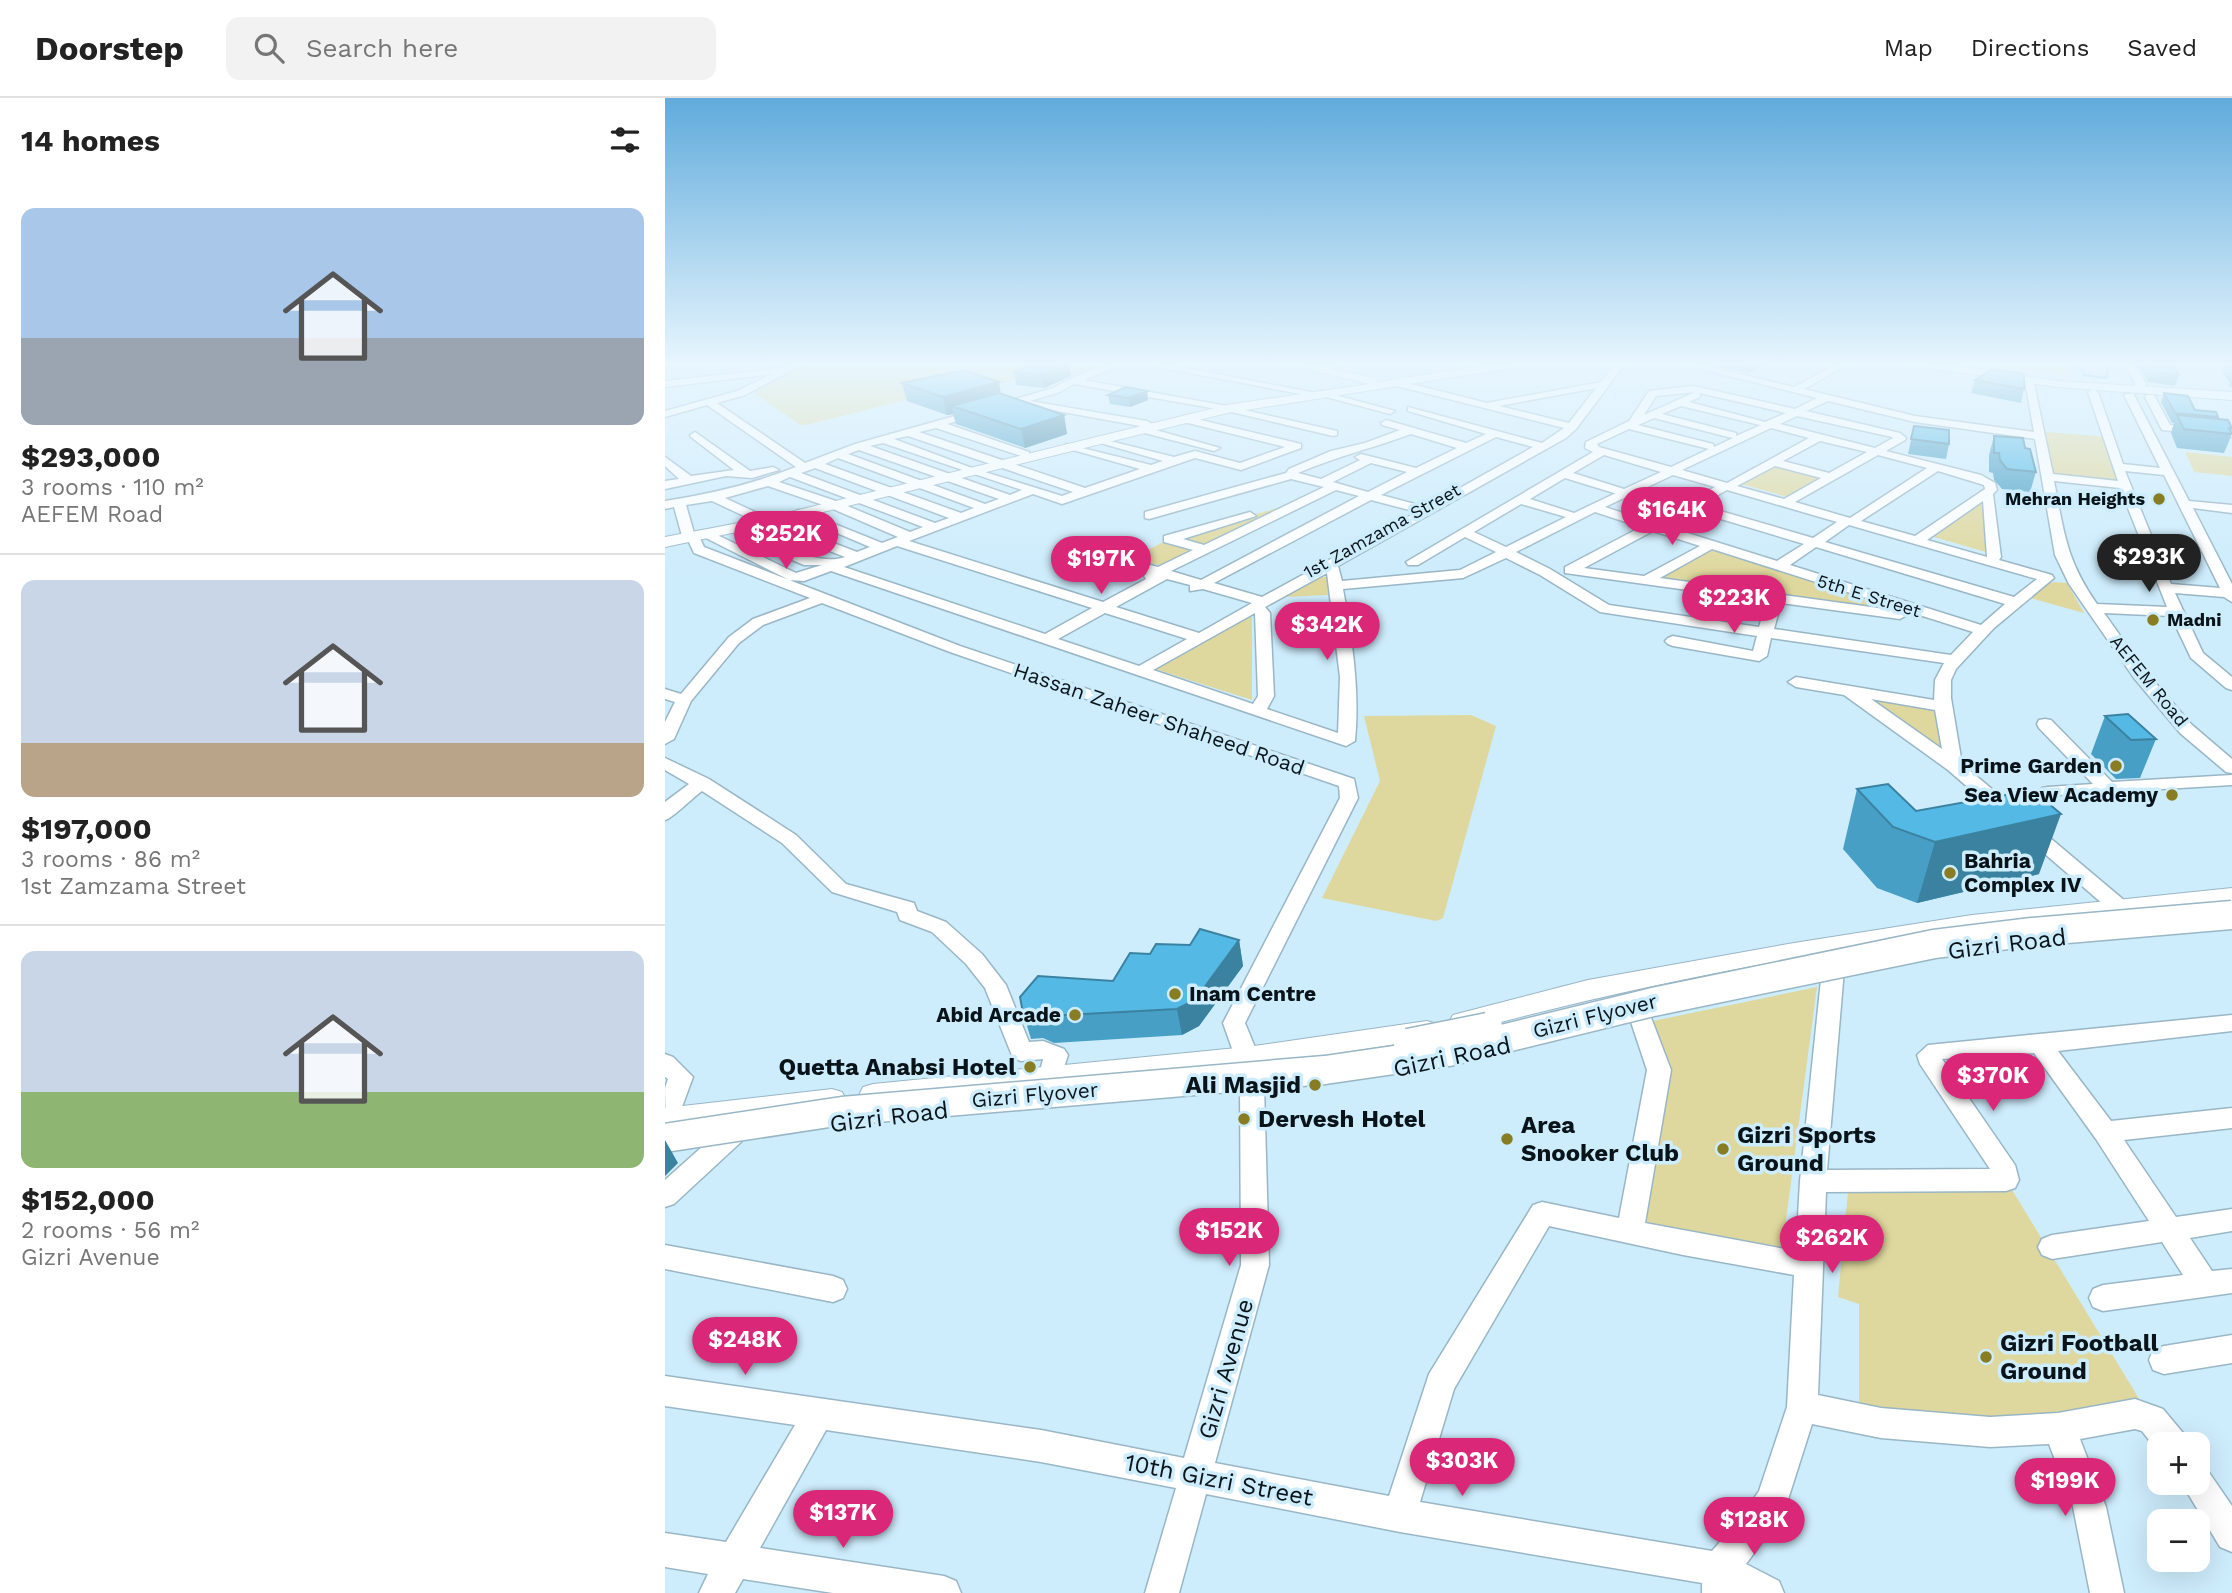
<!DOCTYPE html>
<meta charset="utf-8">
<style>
:root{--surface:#fff;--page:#f2f2f2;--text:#222;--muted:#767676;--line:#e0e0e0;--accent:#db2777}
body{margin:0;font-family:"Work Sans",sans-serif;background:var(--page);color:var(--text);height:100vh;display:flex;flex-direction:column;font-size:26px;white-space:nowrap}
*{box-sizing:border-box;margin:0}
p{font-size:23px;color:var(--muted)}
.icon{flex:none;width:38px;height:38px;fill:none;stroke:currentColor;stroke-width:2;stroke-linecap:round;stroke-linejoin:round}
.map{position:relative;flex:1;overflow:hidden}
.side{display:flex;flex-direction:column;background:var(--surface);width:665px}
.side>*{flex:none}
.fabs{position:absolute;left:1482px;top:1334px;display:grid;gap:14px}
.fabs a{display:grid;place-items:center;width:63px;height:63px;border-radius:14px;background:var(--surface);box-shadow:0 7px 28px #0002;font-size:35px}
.price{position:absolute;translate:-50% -60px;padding:0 16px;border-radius:24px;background:var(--accent);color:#fff;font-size:23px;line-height:46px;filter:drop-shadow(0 2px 4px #0008)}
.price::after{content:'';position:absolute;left:50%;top:42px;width:21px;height:16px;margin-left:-10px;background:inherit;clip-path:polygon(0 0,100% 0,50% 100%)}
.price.active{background:#222;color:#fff}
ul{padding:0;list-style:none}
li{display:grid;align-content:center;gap:14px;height:371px;padding:0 21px}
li+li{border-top:2px solid var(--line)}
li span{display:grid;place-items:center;height:217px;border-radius:14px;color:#555}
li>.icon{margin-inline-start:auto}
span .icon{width:126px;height:126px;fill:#fffc;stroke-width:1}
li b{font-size:30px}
h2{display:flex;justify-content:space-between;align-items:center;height:84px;padding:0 21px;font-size:30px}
header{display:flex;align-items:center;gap:42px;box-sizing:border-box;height:98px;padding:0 35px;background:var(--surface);border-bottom:2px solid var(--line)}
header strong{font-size:33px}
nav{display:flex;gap:38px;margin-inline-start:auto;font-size:24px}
.search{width:490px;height:63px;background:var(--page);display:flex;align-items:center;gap:18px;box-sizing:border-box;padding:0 24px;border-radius:14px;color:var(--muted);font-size:26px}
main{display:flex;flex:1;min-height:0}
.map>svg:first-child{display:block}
.green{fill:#dfd89e}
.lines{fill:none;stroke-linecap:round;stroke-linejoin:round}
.stream{stroke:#349ec9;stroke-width:2.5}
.minor-casing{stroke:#99b6c5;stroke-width:3}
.major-casing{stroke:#99b6c5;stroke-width:2}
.minor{fill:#fff;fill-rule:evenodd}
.major{fill:#fff;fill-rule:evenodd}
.major-bridge-casing{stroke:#99b6c5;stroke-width:31;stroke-linecap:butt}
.major-bridge{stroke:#fff;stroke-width:28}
.wall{fill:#489fc5}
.shaded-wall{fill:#3b82a0}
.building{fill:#54b9e5;stroke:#3b82a0;stroke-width:2}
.poi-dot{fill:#887d23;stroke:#cdecfc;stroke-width:2.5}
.labels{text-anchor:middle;stroke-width:7;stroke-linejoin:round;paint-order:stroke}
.far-poi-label{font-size:18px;font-weight:bold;fill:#09141a;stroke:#cdecfc;text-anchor:end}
.far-street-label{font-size:18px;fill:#09141a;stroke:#cdecfc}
.street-label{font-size:21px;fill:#09141a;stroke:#cdecfc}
.poi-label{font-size:21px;font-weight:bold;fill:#09141a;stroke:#cdecfc;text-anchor:end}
.near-street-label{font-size:24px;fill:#09141a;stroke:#cdecfc}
.near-poi-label{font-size:24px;font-weight:bold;fill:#09141a;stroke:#cdecfc;text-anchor:start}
</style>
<header>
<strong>Doorstep</strong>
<div class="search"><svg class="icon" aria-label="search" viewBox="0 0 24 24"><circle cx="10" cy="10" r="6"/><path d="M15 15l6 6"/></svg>Search here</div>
<nav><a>Map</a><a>Directions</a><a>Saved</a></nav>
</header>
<main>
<section class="side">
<h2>14 homes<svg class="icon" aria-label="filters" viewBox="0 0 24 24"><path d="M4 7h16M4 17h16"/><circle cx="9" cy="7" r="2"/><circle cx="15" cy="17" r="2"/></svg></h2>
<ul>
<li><span style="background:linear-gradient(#a9c7e8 60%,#9aa5b1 0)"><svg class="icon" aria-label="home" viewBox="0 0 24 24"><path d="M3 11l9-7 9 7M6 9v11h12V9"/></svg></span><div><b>$293,000</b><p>3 rooms · 110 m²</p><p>AEFEM Road</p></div></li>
<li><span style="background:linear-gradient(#c9d6e8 75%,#b9a48a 0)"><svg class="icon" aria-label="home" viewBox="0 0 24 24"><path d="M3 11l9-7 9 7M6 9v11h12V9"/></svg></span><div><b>$197,000</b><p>3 rooms · 86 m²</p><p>1st Zamzama Street</p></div></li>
<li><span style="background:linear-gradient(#c9d6e8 65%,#8fb573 0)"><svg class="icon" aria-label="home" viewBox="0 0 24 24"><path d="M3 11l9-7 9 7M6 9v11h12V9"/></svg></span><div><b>$152,000</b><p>2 rooms · 56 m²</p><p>Gizri Avenue</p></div></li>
</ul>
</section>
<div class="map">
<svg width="1567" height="1495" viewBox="0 0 1567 1495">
<rect width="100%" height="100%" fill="#cdecfc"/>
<path class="green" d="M140 266H445L416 276 381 274 333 286 249 300 141 327 134 326 88 294Z
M1313 266H1400L1404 278Z
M1372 333 1443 339 1460 387 1382 379Z
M1520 354 1567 359V378L1529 374Z
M1112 367 1158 379 1123 399 1076 386Z
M633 404 497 468 467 460 504 441Z
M1317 404 1321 454 1269 439Z
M1046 447 1291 525 983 481Z
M654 479H662L663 497 619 499Z
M1389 484 1402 485 1419 515 1362 499 1374 489Z
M587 517V602L490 571Z
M1183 592 1279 608 1289 668Z
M806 617 831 628 778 820 771 823 657 800 715 683 699 618Z
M1152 889 1117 1152 972 1125 999 977 988 923Z
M1341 1082 1487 1322 1393 1330 1194 1312V1206L1173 1199 1184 1083Z"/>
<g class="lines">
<path class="stream" d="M1413 266 1419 277 1441 280 1443 273 1440 266"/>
<defs>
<path id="minor" d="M0 266H12L0 270Z
M126 266H139L80 297 52 305 140 365 190 346 389 290C409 278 434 266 459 266L419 282 562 308 672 333V337L668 338 558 312 409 286 395 294 365 303 482 323 487 326 480 329 555 350 549 353 472 333 471 331 475 328 354 306 282 326 364 354V358H356L271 330 254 334 420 390 475 371 401 350V346L486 367 498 363 432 344 437 341 509 359 530 353 575 365 620 349 515 323V319L519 318 636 346V350L576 372 530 360 397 406 368 396 244 443 438 504 481 481 479 478 482 475 466 470 450 472V466L466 462 493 469 528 452 499 444V438L585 414 591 418 518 441 539 447 659 389 626 381 484 421 480 420V414L621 375 624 371 666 353 700 345 735 332 717 327 716 325 721 322 801 345 821 336 743 313V309L877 345 899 330 728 287 726 285 731 282 822 305 936 284 950 266H960L911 331 901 340 673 468 677 483 795 472 831 454 800 439 753 467H743L741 464 928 354 920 350 921 344 964 323 984 293 1029 288 1130 311 1152 300 1016 266H1033L1129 289 1172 266H1184L1139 291 1250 318 1369 334 1360 283 1368 281 1388 376 1453 383 1423 294 1428 291 1433 294 1458 366 1495 370 1459 297 1468 295 1524 403 1567 407V415L1528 410 1567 486V504L1559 499 1510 495 1538 555 1567 579V592L1561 590 1526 560 1506 518 1439 515 1481 574 1527 627 1567 661V675L1561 674 1515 635 1469 580 1404 486 1390 457 1370 341 1250 324 1163 303 1141 313 1235 335 1241 340 1240 342 1221 353 1316 377 1330 385 1332 392 1328 396 1336 459 1334 462 1387 477 1389 480 1329 530 1291 571 1286 582V600L1297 666 1460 803 1473 820 1470 825C1457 828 1454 822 1446 813L1283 672 1179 597 1131 589 1123 584 1131 579 1269 602 1270 582 1279 565 1106 540 1102 558 1094 563 1008 548 1003 546 1000 543 1003 540 1008 538 1088 553 1092 538 935 514 875 477 841 460 798 480 678 491C687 542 695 592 690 643L681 648 166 473 139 483 124 482 35 437 36 434H46L131 475 157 467H139L71 438 67 430 69 427H77L81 432C107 444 153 469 180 459L94 425 47 403 21 407 29 435 33 436 39 449 295 548 689 681 693 700 580 925 594 959 599 987 604 1167 550 1365 724 1398 764 1276 868 1107 877 1104 954 1120 982 972 963 915 966 909 974 907 982 909 1006 972 980 1125 1131 1153 1135 1083 1157 872 1151 856 1154 851 1162 849 1170 851 1179 872 1162 1072 1325 1071 1255 966 1252 957 1263 947 1567 917V933L1393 953 1446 1023 1567 1010V1030L1459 1042 1511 1119 1567 1111V1133L1525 1140 1547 1173 1567 1171V1195L1438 1213 1428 1209 1424 1200 1428 1191 1438 1187 1518 1177 1497 1144 1387 1161 1377 1157 1373 1149 1377 1141 1387 1137 1484 1123 1431 1041 1369 955 1277 961 1350 1067 1354 1082 1350 1090 1341 1093 1161 1094 1153 1297 1216 1310 1325 1319 1393 1315 1470 1301 1498 1311 1518 1335 1523 1346H1494V1355L1477 1333 1470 1331 1415 1341 1441 1409 1459 1495H1425L1408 1409 1384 1346 1325 1349 1216 1340 1147 1326 1119 1414 1081 1466 1114 1483 1119 1495H1037V1485L735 1434 541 1396 514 1495H480L511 1390 376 1364 161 1332 95 1450 279 1478 291 1483 296 1495H168L78 1481 70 1495H34L43 1476 0 1469V1435L61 1444 130 1327 0 1308V1278L376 1332 519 1360 576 1167 575 987 570 959 558 925 675 700 674 688 285 554 157 505 98 527 74 545 26 603 9 641 0 646V624L10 604 0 601V591L16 596 64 539 88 521 145 500 29 455 23 442 17 438 9 409 0 411V403C45 396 88 386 131 369L42 307 0 319V313L72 293 107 276 0 289V283L118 270ZM931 290 904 325 834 308ZM1030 294 979 317 991 298ZM1035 295 1121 315 1100 324 1024 304 1035 299ZM1016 308 1095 327H1096L1071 338V335L997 316ZM1132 318 1227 339 1228 340 1210 350 1115 326ZM989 320 1063 339 1068 340 1049 349 1048 346 973 327ZM1106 330 1144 340 1062 385 1017 372ZM964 331 1044 351 1006 369 934 349 932 346ZM746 336 792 350 751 370 696 356 690 359 695 362 656 381 633 375C670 359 708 350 746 336ZM243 338 408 394 397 398 307 370 229 341ZM831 339 868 349 761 409 716 397ZM1155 343 1202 354 1164 375 1118 363ZM218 345 357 392 345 397 205 348ZM194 352 334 401 320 406 183 356ZM939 357 996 374 959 391 908 375ZM1213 357 1262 370 1185 420 1130 404ZM173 360 309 410 296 415 160 366ZM706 365 742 374 703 394 668 384ZM1110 368 1156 380 1119 401 1072 388ZM150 370 284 420 270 425 136 375ZM1273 373 1319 387 1320 391 1250 438 1196 423ZM1460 373 1499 377 1555 490 1506 486ZM1008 377 1050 389 985 424 940 409ZM125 379 258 429 245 434 168 402 114 384ZM900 380 949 395H951L909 415 865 401ZM1389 383 1455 390 1502 509 1432 506C1401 462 1399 434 1389 383ZM103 388 161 408 233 439 217 445 137 413 133 412 127 416 205 449 192 454 103 420 60 400ZM671 392 694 398 536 482 506 473ZM1062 392 1172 424 1148 440 1035 407ZM706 402 752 414 662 463H652V469L597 499 549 485ZM1318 403 1322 459 1262 442ZM856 406 901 419 841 449 809 434ZM1026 412 1139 446 1112 463 997 427ZM930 414 976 429 900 469V475L1102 503 1094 529 944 507 885 471 851 454ZM1184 427 1372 481 1349 499 1160 444ZM988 433 1035 448 979 478 919 470ZM232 448 427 510 380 536 179 469ZM1151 449 1340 506 1316 527 1125 467ZM1047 451 1308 534 1286 557 1109 531 1116 505 1235 521 1242 517 1235 513 995 480ZM662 475 675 579 673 635 602 611 609 598 605 515 600 509ZM502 481 525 487V493L538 491 587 505 534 535 451 509ZM440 515 522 541 474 568 393 541ZM590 515 593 598 588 606 488 572ZM1206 601 1270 612 1277 651ZM884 1128 1018 1157 1129 1177 1122 1309 1094 1393 1074 1422 1047 1453 755 1404 789 1291Z
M477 266H499L651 295 655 293 730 313 725 316 650 296 646 298Z
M660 266H687L652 273 647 270Z
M1460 266H1470L1481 286 1477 292 1469 290 1470 285Z
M1481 297H1489L1505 327 1567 333V339L1497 332 1480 299Z
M30 334 85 373 108 369 114 372 87 380 61 378 0 391V383L14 381 0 368V359L26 378 69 372 26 339 25 337Z
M1380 621 1386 622 1447 684 1567 677V687L1377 698 1374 694 1377 690 1383 689 1428 686 1374 630 1372 626 1374 622Z
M0 660 44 681 131 737 181 786 249 805 252 813 281 824 317 856 341 887 364 944 378 943 399 951 403 957 394 984 386 987 378 984 374 978 378 961 356 963 348 960 320 890 301 866 267 834 235 822 232 814 167 794 117 745 37 693C27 700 8 720 0 722V704L24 686 0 672Z
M0 956 8 959 28 979 10 1028 1 1031 0 990 3 981 0 979Z
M67 1027 76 1030 80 1037 76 1044 9 1106 0 1109V1082L58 1030Z
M0 1147 168 1178 178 1182 182 1191 178 1200 168 1204 0 1171Z
M1567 1237V1265L1499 1276 1488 1272 1484 1262 1488 1252 1499 1248Z
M1533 1368 1543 1373 1567 1408V1454L1555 1449 1516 1384H1533Z"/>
<path id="major" d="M621 266H643L712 281 713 284 830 266H857L852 269 562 315 105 427 0 449V439L105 419 562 307 704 286Z
M1252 266H1280L1393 283 1567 294V302L1393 289 1257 269Z
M1567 790V806C1481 815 1394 822 1308 833 1136 855 965 889 798 934L788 931 784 924 788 917 923 882 1129 845 1307 817Z
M762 923 772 926 776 933 772 940 582 969 208 1008 198 1005 194 997 198 989 208 986 582 949Z
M167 991 177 994 181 1002 177 1010 167 1013 0 1032V1010Z"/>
</defs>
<use href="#minor" class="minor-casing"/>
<use href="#major" class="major-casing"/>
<use href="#minor" class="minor"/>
<use href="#major" class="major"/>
<defs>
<path id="major-bridge" d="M743 945 823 929
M0 1040 177 1013 660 972 784 954 988 904 1269 846 1367 834 1567 817"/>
</defs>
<use href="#major-bridge" class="major-bridge-casing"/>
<use href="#major-bridge" class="major-bridge"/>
</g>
<path class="wall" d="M1046 266H1101L1083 275Z
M1473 266H1507L1514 277 1510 288 1483 284Z
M1559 266H1567V289H1564L1565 285 1557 273Z
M349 274 406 278 379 290 351 287Z
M1310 282 1359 291 1356 305 1306 295Z
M237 285 336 296 399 317 402 336 360 350 291 326 288 316 282 317 242 303Z
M482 293 483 302 465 309 445 306 443 297Z
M1499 295 1530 312 1553 319V321L1567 330 1566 334 1567 336 1559 355 1512 350 1506 335 1509 325H1507L1496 304Z
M1249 328 1284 346 1281 361 1243 356Z
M1329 338 1360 350 1371 374 1365 394 1337 391 1329 382 1328 375 1324 374V357Z
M1440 618 1491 641 1475 680 1451 681 1426 656Z
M1192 691 1251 713 1374 776 1252 805 1212 790 1178 751Z
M574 842 578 868 534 928 517 937 389 945 378 940 366 941 358 915 448 883 485 856 525 847Z"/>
<path class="shaded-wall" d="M401 266H404L406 278 379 290 376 277Z
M1084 266H1101L1083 275Z
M334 284 337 302 287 308 288 316 282 317 278 299Z
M482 293 483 302 465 309 463 300Z
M399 317 402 336 360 350 356 331Z
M1396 716 1374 776 1252 805 1270 744Z
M574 842 578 868 534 928 517 937 512 911Z
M0 1042 13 1065 0 1078Z"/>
<path class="building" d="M368 266H401L376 277 349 274Z
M1482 266H1507L1514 277 1487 274Z
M1327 271 1359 276V291L1310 282Z
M299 272 334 284 278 299 237 285Z
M461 289 482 293 463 300 443 297Z
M334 295 399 317 356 331 287 308Z
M1499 295 1523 298 1530 312 1551 314 1553 319 1510 315Z
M1512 317 1563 322 1567 330H1564L1567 336 1519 331Z
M1249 328 1284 332V346L1246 341Z
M1329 338 1358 340 1360 350 1365 351 1371 374 1342 371 1335 362 1334 355H1329Z
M1463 616 1491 641 1466 642 1440 618Z
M1223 686 1251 713 1362 693 1364 695 1370 694 1396 716 1270 744 1228 729 1192 691Z
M535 831 574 842 530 902 512 911 382 918 370 914 358 915 355 899 373 878 448 883 465 855 485 856 491 846 525 847Z"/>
<linearGradient id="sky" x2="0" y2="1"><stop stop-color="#60abdc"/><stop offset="0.56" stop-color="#e8f6fe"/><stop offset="1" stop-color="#e8f6fe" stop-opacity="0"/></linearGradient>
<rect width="1567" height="475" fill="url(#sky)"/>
<g class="poi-dot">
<circle cx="1494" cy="401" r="7"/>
<circle cx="1488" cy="522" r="7"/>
<circle cx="1451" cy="668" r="7"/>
<circle cx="1507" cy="697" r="7"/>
<circle cx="1285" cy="775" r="7"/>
<circle cx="510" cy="896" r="7"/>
<circle cx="410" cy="917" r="7"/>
<circle cx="365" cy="969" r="7"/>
<circle cx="650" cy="987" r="7"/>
<circle cx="579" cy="1021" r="7"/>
<circle cx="842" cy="1041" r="7"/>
<circle cx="1058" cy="1051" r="7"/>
<circle cx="1321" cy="1259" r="7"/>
</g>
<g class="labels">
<g class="far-poi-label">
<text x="1480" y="407">Mehran Heights</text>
<text x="1502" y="528" text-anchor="start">Madni</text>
</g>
<g class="far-street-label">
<text transform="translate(717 433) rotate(-29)" y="6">1st Zamzama Street</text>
<text transform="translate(1204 498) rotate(17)" y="6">5th E Street</text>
<text transform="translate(1484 583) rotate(51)" y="6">AEFEM Road</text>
</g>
<g class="street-label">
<text transform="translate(494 621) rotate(19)" y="7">Hassan Zaheer Shaheed Road</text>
<text transform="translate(930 918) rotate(-14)" y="7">Gizri Flyover</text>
<text transform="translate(370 997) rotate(-5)" y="7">Gizri Flyover</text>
</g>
<g class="poi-label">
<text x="1437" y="675">Prime Garden</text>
<text x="1493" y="704">Sea View Academy</text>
<text x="1299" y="770" text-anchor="start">Bahria<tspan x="1299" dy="24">Complex IV</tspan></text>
<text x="524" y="903" text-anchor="start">Inam Centre</text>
<text x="396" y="924">Abid Arcade</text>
</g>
<g class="near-street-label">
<text transform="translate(1342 846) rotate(-7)" y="8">Gizri Road</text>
<text transform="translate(787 959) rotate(-12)" y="8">Gizri Road</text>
<text transform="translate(224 1019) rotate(-7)" y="8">Gizri Road</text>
<text transform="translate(561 1271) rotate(-74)" y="8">Gizri Avenue</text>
<text transform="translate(554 1382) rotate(11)" y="8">10th Gizri Street</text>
</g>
<g class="near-poi-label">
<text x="351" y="977" text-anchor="end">Quetta Anabsi Hotel</text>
<text x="636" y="995" text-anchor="end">Ali Masjid</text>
<text x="593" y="1029">Dervesh Hotel</text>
<text x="856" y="1035">Area<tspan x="856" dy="28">Snooker Club</tspan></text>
<text x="1072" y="1045">Gizri Sports<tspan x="1072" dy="28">Ground</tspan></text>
<text x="1335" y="1253">Gizri Football<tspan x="1335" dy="28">Ground</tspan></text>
</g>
</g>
</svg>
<div class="fabs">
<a>+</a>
<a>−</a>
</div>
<b class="price" style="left:1007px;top:449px">$164K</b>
<b class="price" style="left:121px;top:473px">$252K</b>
<b class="price active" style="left:1484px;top:496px">$293K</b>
<b class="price" style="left:436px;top:498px">$197K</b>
<b class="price" style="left:1069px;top:537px">$223K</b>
<b class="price" style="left:662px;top:564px">$342K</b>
<b class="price" style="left:1328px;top:1015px">$370K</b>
<b class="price" style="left:564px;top:1170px">$152K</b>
<b class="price" style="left:1167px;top:1177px">$262K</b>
<b class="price" style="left:80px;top:1279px">$248K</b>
<b class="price" style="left:797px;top:1400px">$303K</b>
<b class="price" style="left:1400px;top:1420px">$199K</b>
<b class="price" style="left:178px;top:1452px">$137K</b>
<b class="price" style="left:1089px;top:1459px">$128K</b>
</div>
</main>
